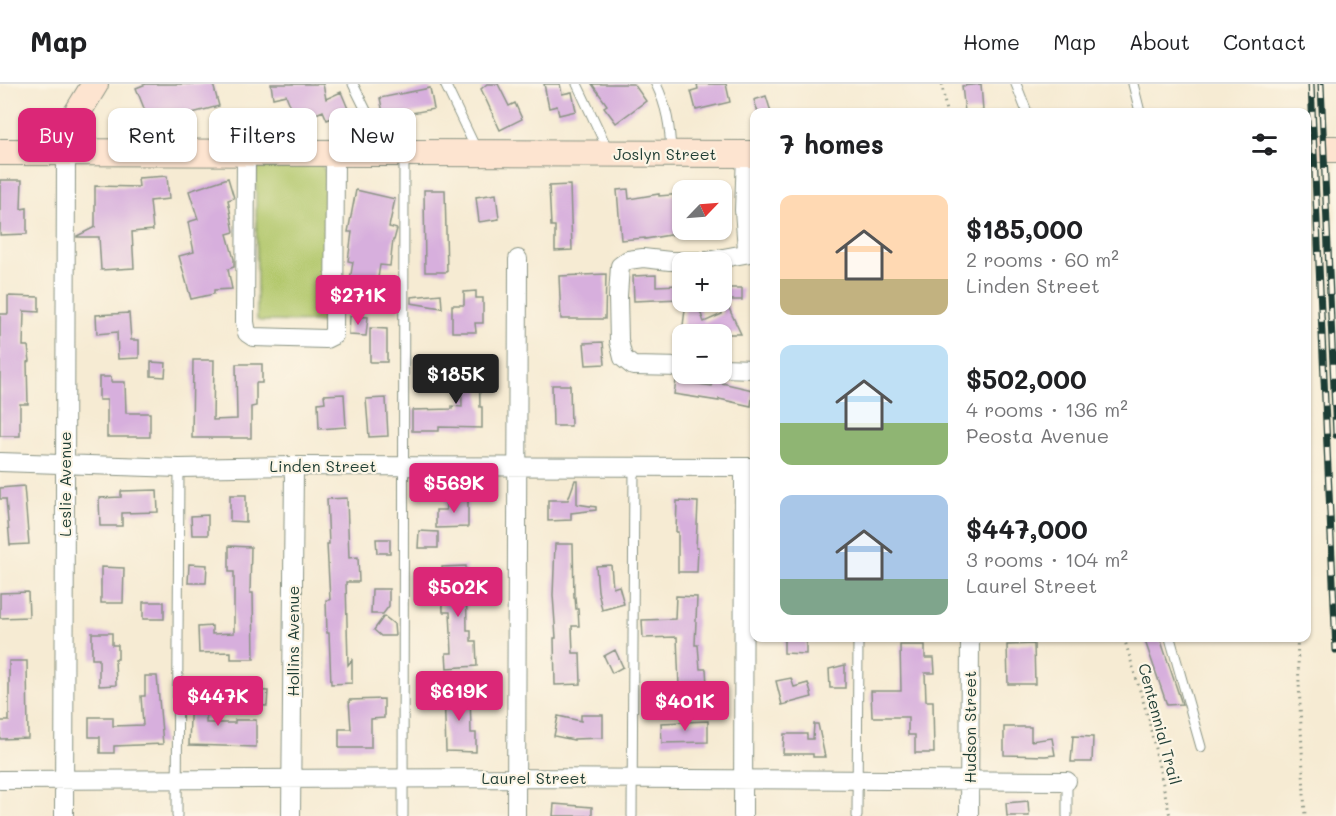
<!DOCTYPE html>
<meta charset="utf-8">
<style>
:root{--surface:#fff;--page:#f2f2f2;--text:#202124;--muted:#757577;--line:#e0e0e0;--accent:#db2777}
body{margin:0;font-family:Mali,sans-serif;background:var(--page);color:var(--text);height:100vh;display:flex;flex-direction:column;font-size:22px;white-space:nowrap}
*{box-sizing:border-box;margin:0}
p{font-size:20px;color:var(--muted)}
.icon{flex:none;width:33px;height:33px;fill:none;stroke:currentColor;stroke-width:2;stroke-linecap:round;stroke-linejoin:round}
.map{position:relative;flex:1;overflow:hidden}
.panel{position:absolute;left:750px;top:24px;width:561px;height:534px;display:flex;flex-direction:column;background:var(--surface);border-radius:12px;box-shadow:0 2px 4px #0004}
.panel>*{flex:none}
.guide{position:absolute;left:18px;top:24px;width:570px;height:54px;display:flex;gap:12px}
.needle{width:39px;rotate:65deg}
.fabs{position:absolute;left:672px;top:96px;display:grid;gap:12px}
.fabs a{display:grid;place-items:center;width:60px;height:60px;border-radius:12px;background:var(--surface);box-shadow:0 2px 4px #0004;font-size:30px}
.price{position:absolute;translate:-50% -51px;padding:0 14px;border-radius:6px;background:var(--accent);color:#fff;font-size:20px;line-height:39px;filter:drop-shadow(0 2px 3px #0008)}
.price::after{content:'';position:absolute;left:50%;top:36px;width:18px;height:14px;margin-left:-9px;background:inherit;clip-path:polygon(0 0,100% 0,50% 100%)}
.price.current{background:#222;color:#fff}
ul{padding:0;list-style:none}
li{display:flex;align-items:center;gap:18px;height:150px;padding:0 30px}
li span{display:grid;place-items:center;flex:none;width:168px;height:120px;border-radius:12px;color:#555}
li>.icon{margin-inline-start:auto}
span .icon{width:72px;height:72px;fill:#fffc;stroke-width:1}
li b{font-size:26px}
h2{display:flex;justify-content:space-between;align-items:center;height:72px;padding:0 30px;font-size:26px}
.pill{padding:0 21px;border-radius:12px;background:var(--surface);box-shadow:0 2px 4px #0004;font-size:21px;line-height:54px}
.pill.current{background:var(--accent);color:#fff}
header{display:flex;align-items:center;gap:36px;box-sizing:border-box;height:84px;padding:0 30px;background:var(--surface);border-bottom:2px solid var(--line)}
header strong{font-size:28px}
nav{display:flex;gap:33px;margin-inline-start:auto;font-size:21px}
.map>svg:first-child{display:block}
.green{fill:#b3c86d;stroke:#698250;stroke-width:1.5}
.building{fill:#d7afdd}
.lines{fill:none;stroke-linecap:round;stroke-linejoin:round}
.lane-casing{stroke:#8a9484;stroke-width:11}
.street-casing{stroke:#8a9484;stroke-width:20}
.secondary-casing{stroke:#8a9484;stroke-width:28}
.path{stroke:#8a9484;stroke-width:3;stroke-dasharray:1.5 4.5;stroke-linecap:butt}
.lane{stroke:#fff;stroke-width:9}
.street{stroke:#fff;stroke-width:18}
.secondary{stroke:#fde4d0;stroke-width:26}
.rail-casing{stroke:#1f3d34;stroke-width:7}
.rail{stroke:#fcf5e5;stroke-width:4.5;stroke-dasharray:14;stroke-linecap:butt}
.labels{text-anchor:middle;stroke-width:4.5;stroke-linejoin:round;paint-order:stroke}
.street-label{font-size:16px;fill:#1f3d34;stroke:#fcf5e5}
</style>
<header>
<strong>Map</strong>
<nav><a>Home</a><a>Map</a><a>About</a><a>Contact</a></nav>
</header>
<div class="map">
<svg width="1336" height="732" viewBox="0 0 1336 732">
<rect width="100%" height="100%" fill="#fcf5e5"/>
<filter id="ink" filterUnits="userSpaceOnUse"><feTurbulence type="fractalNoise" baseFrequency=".0167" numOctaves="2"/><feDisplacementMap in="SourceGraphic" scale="12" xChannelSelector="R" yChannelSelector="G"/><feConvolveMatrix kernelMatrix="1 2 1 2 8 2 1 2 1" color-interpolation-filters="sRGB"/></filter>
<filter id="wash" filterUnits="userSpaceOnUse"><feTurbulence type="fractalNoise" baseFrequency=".008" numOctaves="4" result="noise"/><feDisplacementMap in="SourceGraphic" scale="24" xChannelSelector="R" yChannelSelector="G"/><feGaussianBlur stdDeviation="1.35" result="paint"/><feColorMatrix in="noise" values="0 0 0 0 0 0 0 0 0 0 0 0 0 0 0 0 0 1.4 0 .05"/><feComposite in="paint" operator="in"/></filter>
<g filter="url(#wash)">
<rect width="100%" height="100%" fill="#f6ebd3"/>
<path class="green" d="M264 79 321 80 326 88V236L323 238 260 237 257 235 256 87 259 82Z"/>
<g id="blocks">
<path class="building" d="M146 0H213L219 22 192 29 195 38 185 42 180 30 151 42 136 4Z
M271 0H323L326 15 341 8 349 27 327 36 323 27 297 38 286 11 273 14Z
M487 0H498L509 22 515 19 522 35 500 46 481 5Z
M544 0H560L562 10 572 8 576 27 559 31 557 22 549 24Z
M592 0H634L646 17 616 39 604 23 607 21Z
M697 0H726L730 18 696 26 691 7 698 5Z
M981 0 983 27 965 28 962 2Z
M430 4 434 25 384 34 380 14Z
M766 12 771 28H758L754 16Z
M167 92 169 115 150 117 153 146 132 148 134 184 101 186 99 153H77V152L95 143V102L139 103 138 94Z
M228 94 234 114 228 116 234 148 227 150 234 175V183L228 185 232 205 214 206V210L191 215 179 172 194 168 188 138 198 135 189 107Z
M0 96H22L21 125 27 124V150L0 151Z
M570 101 572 166 555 167V142H551L549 102Z
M628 105 629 115 659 110V112L682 110V149L645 155V154L621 156 617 106Z
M356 106 395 115 389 143 397 145 394 156H393L390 182 380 181 375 213 348 208 353 178 348 177 352 148H348Z
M424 106H445L447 188H425Z
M496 110 499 135 479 138 476 113Z
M606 190 605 235H561L559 192Z
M656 191V202L679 201 680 215 634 217 633 192Z
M722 204H742V216H725L741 250H678L682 249 685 226 698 222 704 238 722 230Z
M476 207V214H483V239H475L476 248H452V221H464V208Z
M441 210 442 224 411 219V213Z
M8 212 39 213V228L24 227 23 262H28L30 277 27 278 28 320H20V352H0V230H8Z
M129 229 131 256H139V274L118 275 117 248 97 250 96 231Z
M350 232 368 233 366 252 349 251Z
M370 244 387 245V278H370Z
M603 258 605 280 586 281 584 259Z
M461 275H479L480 323H482V344L439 343V347H412V326L452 325V322L462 323Z
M193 276H214L213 336 237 335 236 280H262V299H256V322L251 323V354H192Z
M151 278 166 279 165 293 151 292Z
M99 293H111V298H125L126 329H150V353H107V316H99Z
M676 297 712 302 713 297 753 306 751 322 719 315V317L674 310Z
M552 301H570L571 342H553Z
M344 310 346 343 319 345 318 319 325 318 324 311Z
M386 314 388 352 369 353 366 315Z
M575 396H577V420L596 423V426L571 429V436L548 437V416H568Z
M24 402 29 460 10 461 6 415H0V404Z
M157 406 158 428 122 429V442H100L99 414 121 413V407Z
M230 411H246V438L230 437Z
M445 413H468V443L436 444V426H446Z
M347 414 349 474 358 473 359 498H346L348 581 352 576V599L331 600 329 549H327L326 516H330L327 460H329L327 415Z
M677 417 698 418 696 464H698L697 488H678V448H676Z
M208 431V451H192L191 432Z
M419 447 438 448V464H418Z
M376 455H390V469H377Z
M555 460H573L574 513H575L576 525H578L579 542H572L573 569H580L581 600 555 601 554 554H556L553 511Z
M229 462 251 463 250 509H253L254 575H231V568L199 569 198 543 212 542V550L234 549V488H229Z
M189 480 207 481 206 499H188Z
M611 481 613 504 619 502 624 520 602 526 598 507 596 482Z
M466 482 467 546H471V557H476L477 582 447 584 446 569H452L450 528H443L442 483Z
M101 483 124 484 123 519H101Z
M372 505H389V522L383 530H371Z
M28 508 29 533 0 534V509Z
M676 512 697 513 695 561H698L700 585H706L707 601 679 602 677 553 643 554 642 536 675 535Z
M143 518H164V535H143Z
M384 532 394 540 395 552H381L374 546Z
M92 549H112V561H118V575H115L116 601 99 602V575H92Z
M784 554H806V570L784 569Z
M1144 554H1160L1182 620 1167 621Z
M1034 560 1035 600H1008L1007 561Z
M900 561H925V574H934L935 589H925L926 617H933L934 669H915V651H908V633H872L871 607H901Z
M615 566 623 583 612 589 604 572Z
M9 577H27L28 654 0 655V637H9Z
M845 581V604H830L829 585Z
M145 592H157L163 660 114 662V669H100V653H89V633H113V642L143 641 141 612H145Z
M791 594 794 603 808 599 812 613 782 621 776 597Z
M248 606 268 607 267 622 248 621Z
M191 607H207L206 639H235V636H256V663L189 661Z
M444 607H470L471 649H476V668L446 667Z
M666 610 667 629 643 630 642 611Z
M384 615V634L371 635V664H339V645H351L349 616Z
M581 631H603V654L574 655V656L554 652 558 632 581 637Z
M708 637V658L662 659 661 639Z
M814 640H818L825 673H813V670H783L784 650H807V655H813Z
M1004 643H1031V657L1052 654 1055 671 1045 672 1004 671Z
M1073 652 1093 653 1092 678H1071Z
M1028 717 1029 732H1007L1006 719Z
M554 720 592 723V732H553Z"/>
</g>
</g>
<g filter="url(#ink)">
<use href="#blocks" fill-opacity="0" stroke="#8a9484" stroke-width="1.5"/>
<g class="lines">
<defs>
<path id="lane" d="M353 0 386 67
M445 0 477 67
M577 0 608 66
M656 0C667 23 670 43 671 68
M1016 0 1027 28
M1133 0 1140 28
M1170 554 1201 663
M177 732 179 384
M403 732 404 72
M632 732 634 382
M857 732 858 554
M1067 732V697"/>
<path id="street" d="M246 69 245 238 247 249 253 253 326 255 334 251 335 69
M746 70 744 126 747 165 750 169
M682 283 633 282 623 274 619 257 618 212 620 182 628 176 643 174 670 177H707L750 169
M722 284 754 285
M0 378 179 384 294 382 754 383
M0 696 516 694 1067 697
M64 732 66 68
M291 732 294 382
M516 732 518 175
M743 732 744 383
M969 732 970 554"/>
<path id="secondary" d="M1306 65H1336
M0 68 754 70
M23 68 76 31 95 0"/>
</defs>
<use href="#lane" class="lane-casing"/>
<use href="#street" class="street-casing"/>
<use href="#secondary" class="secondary-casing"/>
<path class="path" d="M942 0 946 28
M1124 554 1148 633 1170 732
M1297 554 1305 732"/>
<use href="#lane" class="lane"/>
<use href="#street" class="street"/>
<use href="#secondary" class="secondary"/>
<defs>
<path id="rail" d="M1311 0 1336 566
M1321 0 1336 351"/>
</defs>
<use href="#rail" class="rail-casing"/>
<use href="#rail" class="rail"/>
</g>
</g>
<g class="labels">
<g class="street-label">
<text x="665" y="76">Joslyn Street</text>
<text x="323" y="388">Linden Street</text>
<text transform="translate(65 400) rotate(-90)" y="6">Leslie Avenue</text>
<text transform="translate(293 557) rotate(-90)" y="6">Hollins Avenue</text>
<text transform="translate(1160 640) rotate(75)" y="6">Centennial Trail</text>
<text transform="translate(970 643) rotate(-90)" y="6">Hudson Street</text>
<text x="534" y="700">Laurel Street</text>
</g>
</g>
</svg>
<div class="fabs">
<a><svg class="needle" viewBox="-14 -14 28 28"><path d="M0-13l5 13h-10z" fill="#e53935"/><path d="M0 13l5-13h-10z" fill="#757577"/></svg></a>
<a>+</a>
<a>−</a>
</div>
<b class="price" style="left:358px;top:242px">$271K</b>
<b class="price current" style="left:456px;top:321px">$185K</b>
<b class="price" style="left:454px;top:430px">$569K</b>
<b class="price" style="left:458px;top:534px">$502K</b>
<b class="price" style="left:459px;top:638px">$619K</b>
<b class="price" style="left:218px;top:643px">$447K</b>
<b class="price" style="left:685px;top:648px">$401K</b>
<div class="guide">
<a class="pill current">Buy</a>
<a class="pill">Rent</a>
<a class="pill">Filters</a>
<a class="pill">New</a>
</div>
<section class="panel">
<h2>7 homes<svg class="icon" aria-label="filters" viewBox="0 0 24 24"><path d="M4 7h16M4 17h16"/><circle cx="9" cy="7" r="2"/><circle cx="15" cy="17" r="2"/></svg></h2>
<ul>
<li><span style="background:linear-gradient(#ffd9b3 70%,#c2b280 0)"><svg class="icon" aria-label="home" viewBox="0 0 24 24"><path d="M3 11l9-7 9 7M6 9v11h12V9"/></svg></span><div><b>$185,000</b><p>2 rooms · 60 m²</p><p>Linden Street</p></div></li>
<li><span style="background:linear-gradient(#bfe0f5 65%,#8fb573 0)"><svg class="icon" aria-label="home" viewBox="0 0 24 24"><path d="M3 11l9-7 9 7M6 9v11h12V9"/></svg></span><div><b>$502,000</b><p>4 rooms · 136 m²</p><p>Peosta Avenue</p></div></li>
<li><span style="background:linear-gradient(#a9c7e8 70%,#7fa58c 0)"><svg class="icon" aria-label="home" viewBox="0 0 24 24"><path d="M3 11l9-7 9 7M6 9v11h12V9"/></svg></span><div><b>$447,000</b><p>3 rooms · 104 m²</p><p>Laurel Street</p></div></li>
</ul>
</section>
</div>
